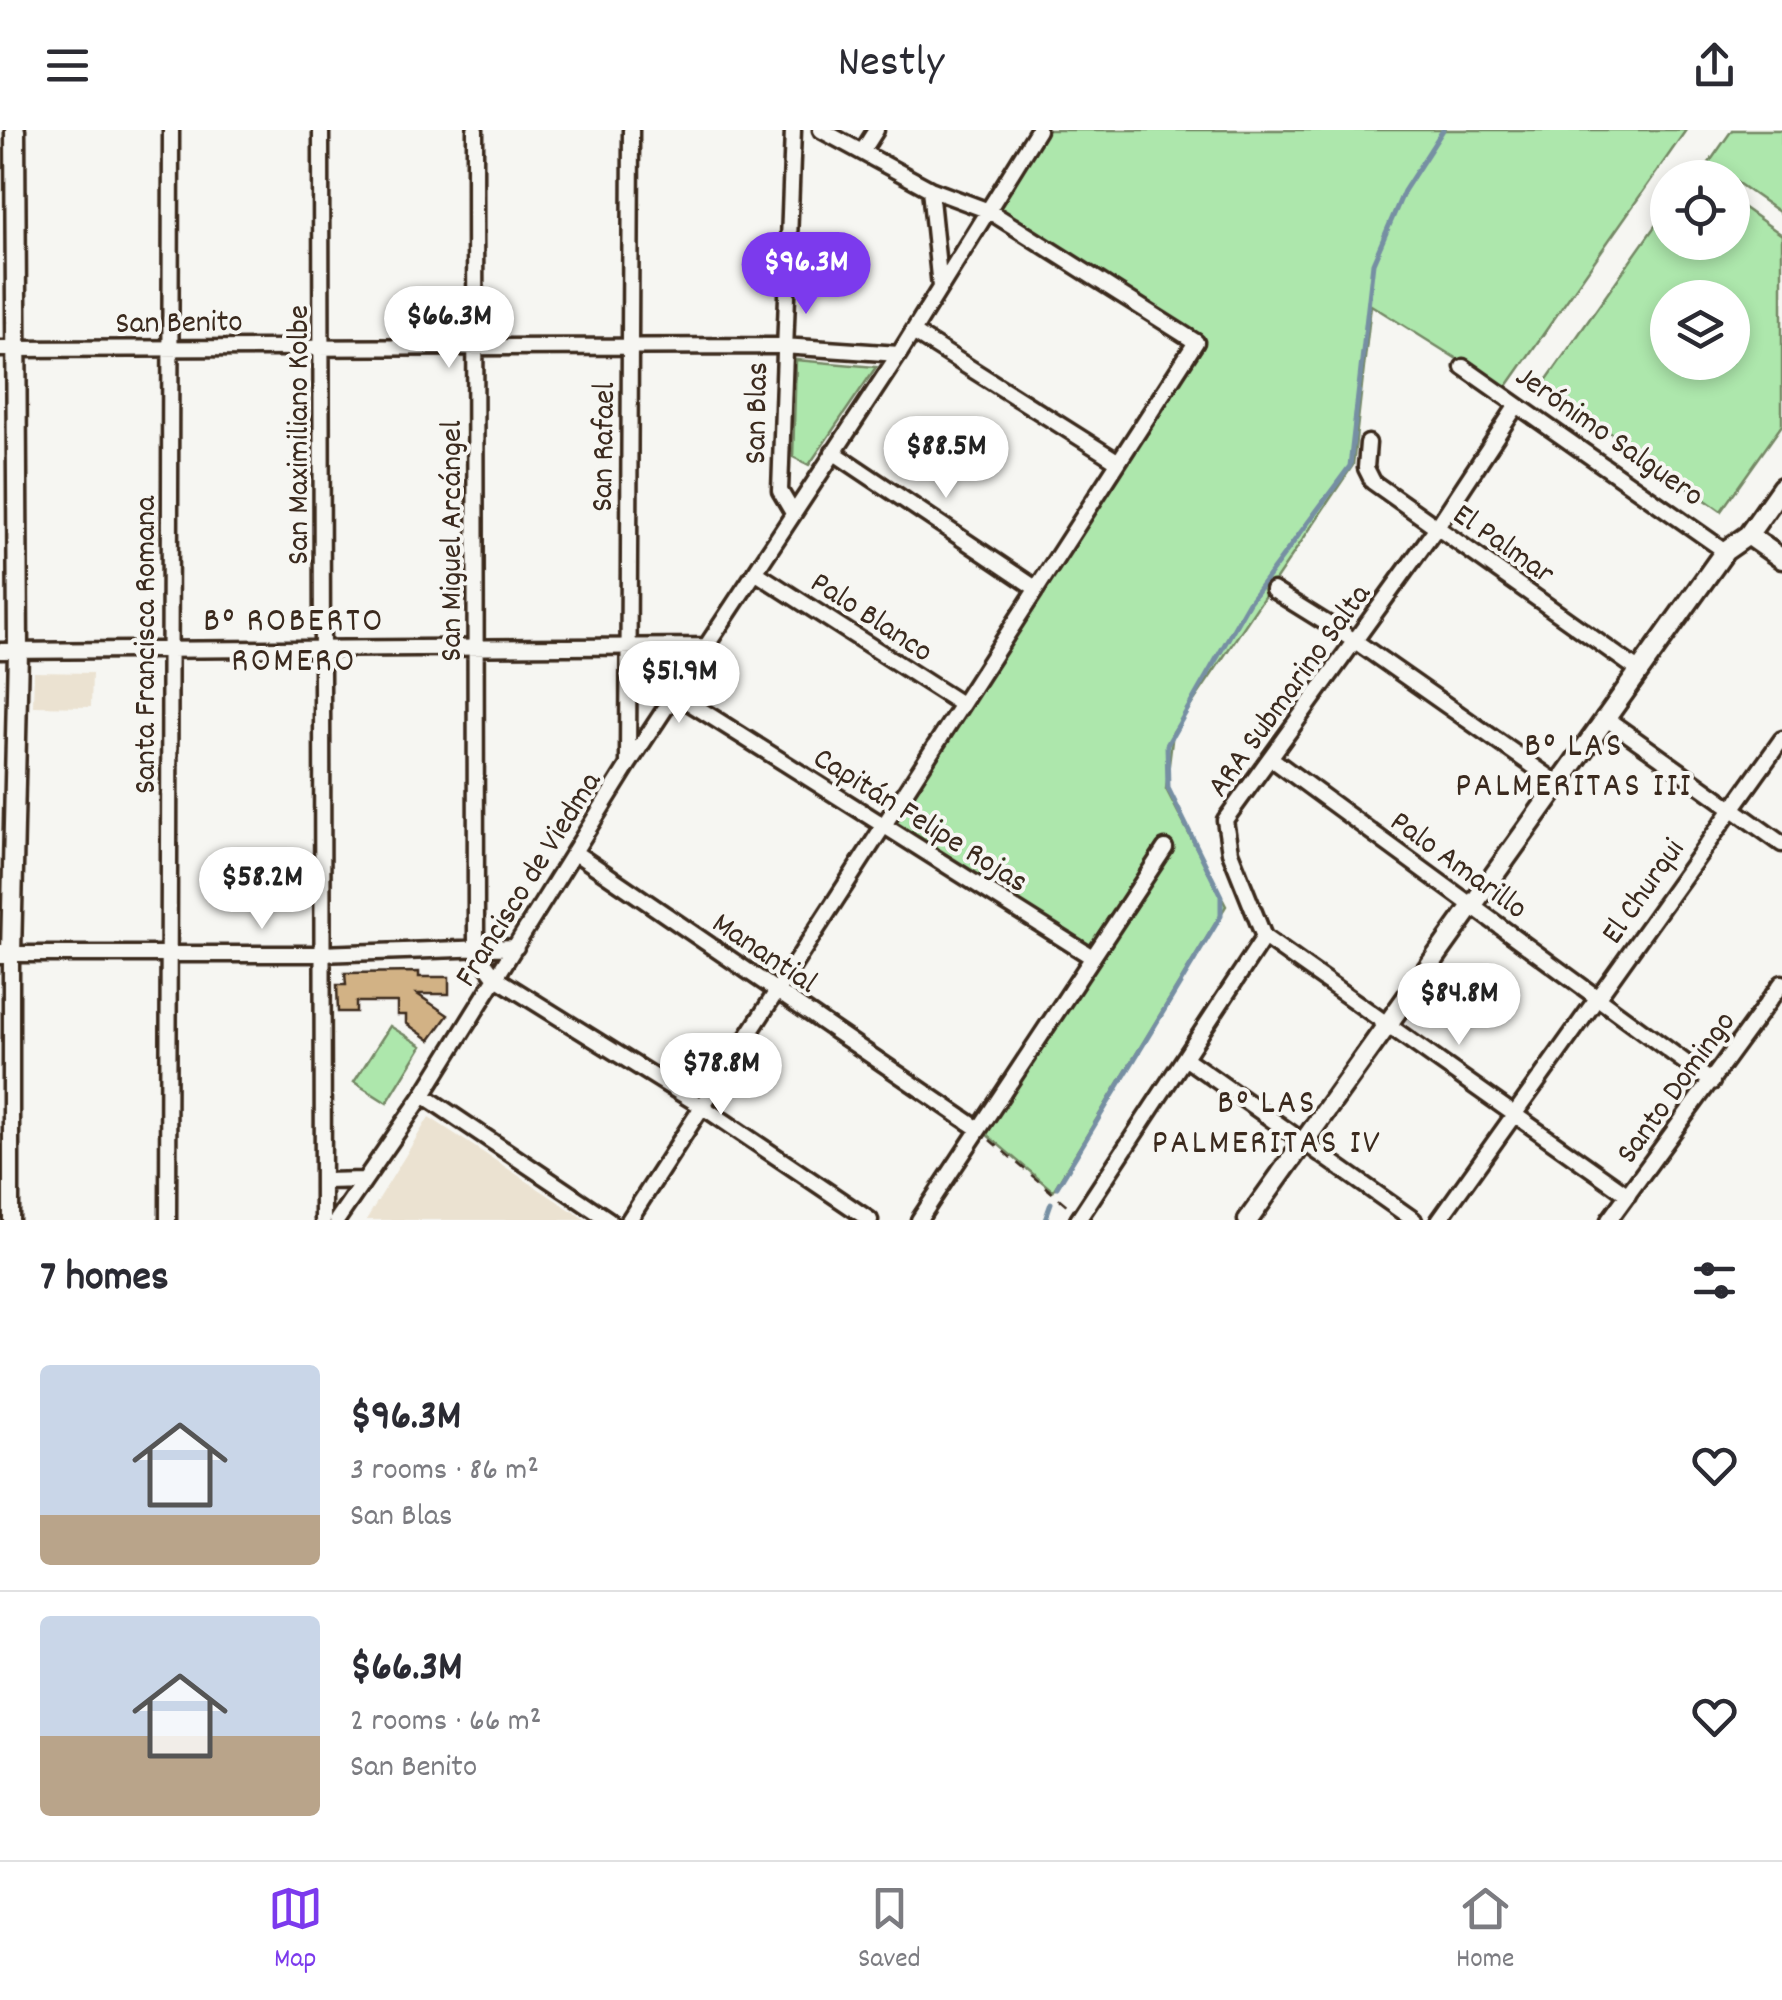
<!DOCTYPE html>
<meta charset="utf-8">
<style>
:root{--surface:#fff;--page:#f7f7f7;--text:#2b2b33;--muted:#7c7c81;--line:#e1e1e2;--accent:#7c3aed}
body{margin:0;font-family:Dekko,sans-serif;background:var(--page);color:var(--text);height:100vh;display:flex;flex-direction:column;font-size:38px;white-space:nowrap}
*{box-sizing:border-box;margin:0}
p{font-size:32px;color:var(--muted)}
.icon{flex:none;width:55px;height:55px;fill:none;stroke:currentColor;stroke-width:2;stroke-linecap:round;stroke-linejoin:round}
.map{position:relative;height:1090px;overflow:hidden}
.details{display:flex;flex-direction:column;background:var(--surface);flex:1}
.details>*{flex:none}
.tools{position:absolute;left:1650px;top:30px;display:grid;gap:20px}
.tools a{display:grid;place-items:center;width:100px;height:100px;border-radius:50%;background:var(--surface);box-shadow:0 5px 15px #0003;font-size:50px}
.price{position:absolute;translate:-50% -85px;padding:0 22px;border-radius:35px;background:#fff;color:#222;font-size:32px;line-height:65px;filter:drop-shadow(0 2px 5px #0008)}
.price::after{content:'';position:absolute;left:50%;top:60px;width:30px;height:22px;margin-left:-15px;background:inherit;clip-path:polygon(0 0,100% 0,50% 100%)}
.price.on{background:var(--accent);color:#fff}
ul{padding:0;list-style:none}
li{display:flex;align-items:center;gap:30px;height:250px;padding:0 40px}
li+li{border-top:2px solid var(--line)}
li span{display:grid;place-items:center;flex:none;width:280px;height:200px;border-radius:10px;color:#555}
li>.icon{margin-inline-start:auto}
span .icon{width:120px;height:120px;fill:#fffc;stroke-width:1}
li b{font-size:42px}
h2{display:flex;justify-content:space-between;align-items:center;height:120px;padding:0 40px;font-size:42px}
header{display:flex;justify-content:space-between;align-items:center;height:130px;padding:0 40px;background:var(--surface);font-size:45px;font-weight:600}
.dock{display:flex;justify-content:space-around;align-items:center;height:140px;border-top:2px solid var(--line);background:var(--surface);font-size:28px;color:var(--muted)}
.dock a{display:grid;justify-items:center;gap:5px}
.dock .on{color:var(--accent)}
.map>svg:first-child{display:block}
.built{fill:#ebe2d1}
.green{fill:#ade7ac;stroke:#748865;stroke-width:2.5;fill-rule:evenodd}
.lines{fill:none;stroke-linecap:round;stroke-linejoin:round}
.stream{stroke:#768fa3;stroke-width:5}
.building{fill:#d2b285;stroke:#3b2a1e;stroke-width:2.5}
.minor-casing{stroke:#3b2a1e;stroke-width:21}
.tertiary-casing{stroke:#3b2a1e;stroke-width:25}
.path{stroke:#3b2a1e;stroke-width:2.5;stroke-dasharray:10 8;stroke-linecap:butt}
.minor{stroke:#f6f6f2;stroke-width:14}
.tertiary{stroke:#f6f6f2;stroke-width:18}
.labels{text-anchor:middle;stroke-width:8;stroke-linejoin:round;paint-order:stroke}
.street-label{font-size:32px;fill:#3b2a1e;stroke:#f6f6f2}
.neighbourhood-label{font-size:35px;letter-spacing:2.5px;fill:#3b2a1e;stroke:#f6f6f2}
</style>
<header><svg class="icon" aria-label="menu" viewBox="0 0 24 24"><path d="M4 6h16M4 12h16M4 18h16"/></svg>Nestly<svg class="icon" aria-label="share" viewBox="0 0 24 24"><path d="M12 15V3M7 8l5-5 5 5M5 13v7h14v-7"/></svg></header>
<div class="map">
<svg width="1782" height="1090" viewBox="0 0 1782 1090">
<rect width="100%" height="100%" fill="#f6f6f2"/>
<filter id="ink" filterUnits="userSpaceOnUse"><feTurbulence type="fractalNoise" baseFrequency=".01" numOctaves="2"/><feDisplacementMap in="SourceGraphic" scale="20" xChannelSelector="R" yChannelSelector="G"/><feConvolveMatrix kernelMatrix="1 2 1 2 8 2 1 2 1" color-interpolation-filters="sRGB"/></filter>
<g filter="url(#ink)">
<path class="built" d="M34 542 92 543 91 577 33 576Z
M429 987 586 1090H366Z"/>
<path class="green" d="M1040 0H1686L1505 259 1371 175 1353 335 1173 602 1166 659 1226 776 1053 1061 979 998 1093 827 888 696 1198 212 990 81Z
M1732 0H1782V84L1709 33Z
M1733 70 1782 105V295L1721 381 1543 255 1667 79 1668 112H1732ZM1668 168H1732V232H1668Z
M796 230 876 237 809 335 793 327Z
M390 896 422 916 387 973 354 952Z"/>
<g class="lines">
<path class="stream" d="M1057 1057 1221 786V766L1168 658 1167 615 1249 472 1350 336 1373 133 1404 61 1443 0
M1045 1090 1051 1073"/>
</g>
<path class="building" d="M419 842V847H449V864H417L448 885 430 910 406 893V885H397V872H356V882H338L337 855H346L345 843Z"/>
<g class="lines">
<defs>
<path id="minor" d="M321 0 323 1090
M475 0 476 821 496 848 703 977 870 1090
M793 0 780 361 793 383
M862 22 876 0
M930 59 940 157
M913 202 1117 331
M0 219 783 216 899 224
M1463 237 1725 421
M1368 313 1366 338 1373 352 1638 540
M833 322 1034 457
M755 442 961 574
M1273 460 1355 511 1556 652
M0 521 705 516
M674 563 1092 827
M1604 587 1782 714
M1272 629 1712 952
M628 634 631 0
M574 722 977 998
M1264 807 1628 1065
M1185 928 1414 1090
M423 965 609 1090
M325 1051 363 1050
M11 1090V824H320L516 817
M168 1090 171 0
M337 1090 423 965 628 635 899 224 1038 0
M629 1090 1196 212 989 81 930 59 821 0
M919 1090 1165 718
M1078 1090 1264 807 1230 722 1225 690 1437 397 1517 275
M1439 1090 1782 609
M1609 1090 1782 853"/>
<path id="tertiary" d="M1748 405 1782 429
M0 824H11L18 521 15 0
M1248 1090 1725 421 1748 405 1782 357"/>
</defs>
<use href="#minor" class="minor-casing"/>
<use href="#tertiary" class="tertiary-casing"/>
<path class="path" d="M990 1010 1068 1076"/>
<use href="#minor" class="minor"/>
<use href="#tertiary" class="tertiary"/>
</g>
</g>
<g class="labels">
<g class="street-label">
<text transform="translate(179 190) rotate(-1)" y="11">San Benito</text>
<text transform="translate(754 283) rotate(-89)" y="11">San Blas</text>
<text transform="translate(1611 304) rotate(35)" y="11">Jerónimo Salguero</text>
<text transform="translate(296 305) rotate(-90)" y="11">San Maximiliano Kolbe</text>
<text transform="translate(601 317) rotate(-89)" y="11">San Rafael</text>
<text transform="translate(449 411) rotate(-90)" y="11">San Miguel Arcángel</text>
<text transform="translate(1505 412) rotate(35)" y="11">El Palmar</text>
<text transform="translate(873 485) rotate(33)" y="11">Palo Blanco</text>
<text transform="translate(143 515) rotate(-90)" y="11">Santa Francisca Romana</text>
<text transform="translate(1287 559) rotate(-54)" y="11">ARA Submarino Salta</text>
<text transform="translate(922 688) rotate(32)" y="11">Capitán Felipe Rojas</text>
<text transform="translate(1460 733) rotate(36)" y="11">Palo Amarillo</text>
<text transform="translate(526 748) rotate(-58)" y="11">Francisco de Viedma</text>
<text transform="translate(1641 760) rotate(-55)" y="11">El Churqui</text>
<text transform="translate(766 821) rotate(34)" y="11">Manantial</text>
<text transform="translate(1674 956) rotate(-54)" y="11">Santo Domingo</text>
</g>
<g class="neighbourhood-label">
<text x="294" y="500">B° ROBERTO<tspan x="294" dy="40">ROMERO</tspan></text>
<text x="1574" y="625">B° LAS<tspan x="1574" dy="40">PALMERITAS III</tspan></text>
<text x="1267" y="982">B° LAS<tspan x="1267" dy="40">PALMERITAS IV</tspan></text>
</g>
</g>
</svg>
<div class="tools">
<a><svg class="icon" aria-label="locate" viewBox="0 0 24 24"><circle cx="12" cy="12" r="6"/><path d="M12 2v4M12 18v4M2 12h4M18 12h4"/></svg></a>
<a><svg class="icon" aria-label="layers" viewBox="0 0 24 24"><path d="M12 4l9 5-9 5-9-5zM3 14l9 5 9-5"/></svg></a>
</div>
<b class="price on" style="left:806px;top:187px">$96.3M</b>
<b class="price" style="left:449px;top:241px">$66.3M</b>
<b class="price" style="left:946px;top:371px">$88.5M</b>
<b class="price" style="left:679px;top:596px">$51.9M</b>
<b class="price" style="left:262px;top:802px">$58.2M</b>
<b class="price" style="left:1459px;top:918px">$84.8M</b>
<b class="price" style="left:721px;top:988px">$78.8M</b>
</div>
<section class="details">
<h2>7 homes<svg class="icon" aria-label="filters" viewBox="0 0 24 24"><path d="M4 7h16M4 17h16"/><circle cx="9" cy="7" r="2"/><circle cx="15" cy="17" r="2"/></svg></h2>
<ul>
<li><span style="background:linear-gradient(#c9d6e8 75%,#b9a48a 0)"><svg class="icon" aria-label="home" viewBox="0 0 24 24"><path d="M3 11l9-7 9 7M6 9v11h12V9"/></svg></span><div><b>$96.3M</b><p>3 rooms · 86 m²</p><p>San Blas</p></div><svg class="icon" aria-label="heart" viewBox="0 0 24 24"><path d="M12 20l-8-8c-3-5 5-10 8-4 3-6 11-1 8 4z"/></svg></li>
<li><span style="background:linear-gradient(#c9d6e8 60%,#b9a48a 0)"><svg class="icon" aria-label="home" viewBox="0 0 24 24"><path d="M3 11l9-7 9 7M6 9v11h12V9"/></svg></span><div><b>$66.3M</b><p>2 rooms · 66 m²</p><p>San Benito</p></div><svg class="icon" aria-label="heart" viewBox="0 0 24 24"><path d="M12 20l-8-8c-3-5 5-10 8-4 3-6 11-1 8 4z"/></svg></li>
</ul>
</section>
<nav class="dock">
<a class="on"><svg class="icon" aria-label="map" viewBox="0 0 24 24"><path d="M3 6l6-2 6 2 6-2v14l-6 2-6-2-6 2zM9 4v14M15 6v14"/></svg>Map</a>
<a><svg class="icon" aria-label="saved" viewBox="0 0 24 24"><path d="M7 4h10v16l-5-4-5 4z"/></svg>Saved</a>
<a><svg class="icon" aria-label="home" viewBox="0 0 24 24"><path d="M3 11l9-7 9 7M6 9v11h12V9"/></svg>Home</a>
</nav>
